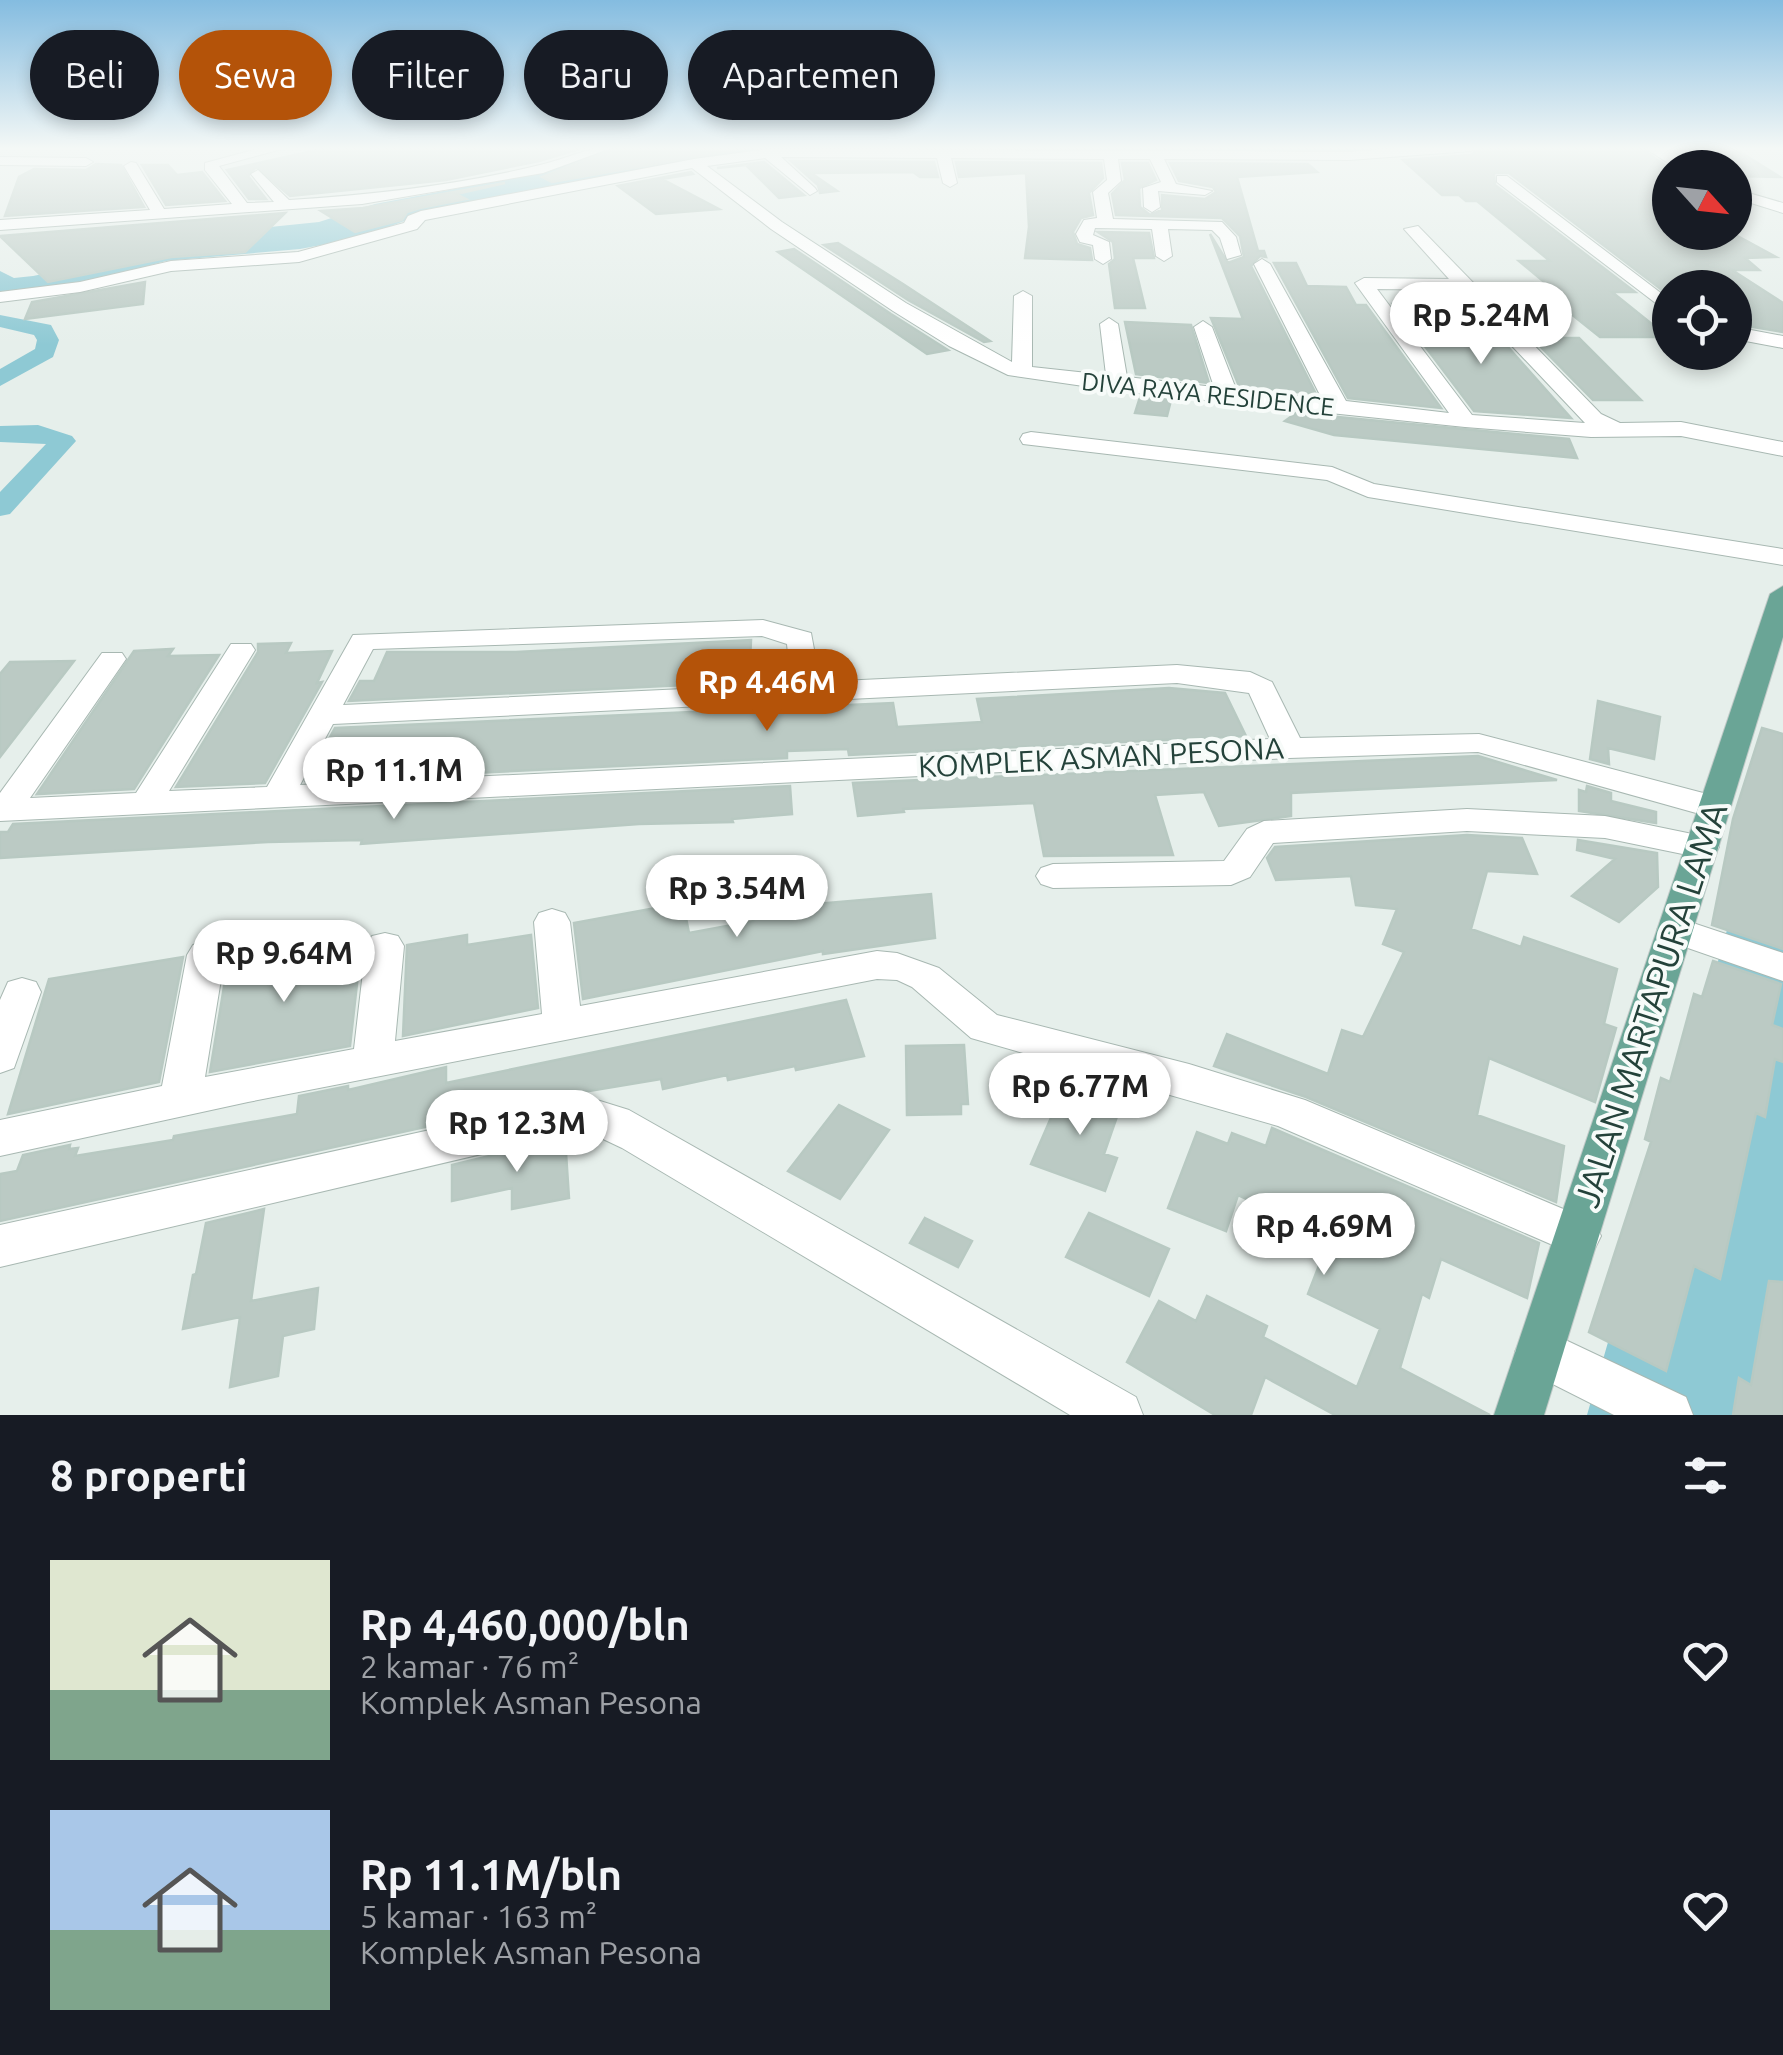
<!DOCTYPE html>
<html lang="id">
<meta charset="utf-8">
<style>
:root{--surface:#171b24;--page:#242831;--text:#f1f3f6;--muted:#9ea1a6;--accent:#b45309}
body{margin:0;font-family:Ubuntu,sans-serif;background:var(--page);color:var(--text);height:100vh;display:flex;flex-direction:column;font-size:38px;white-space:nowrap}
*{box-sizing:border-box;margin:0}
p{font-size:32px;color:var(--muted)}
.icon{flex:none;width:55px;height:55px;fill:none;stroke:currentColor;stroke-width:2;stroke-linecap:round;stroke-linejoin:round}
.map{position:relative;height:1415px;overflow:hidden}
.drawer{display:flex;flex-direction:column;background:var(--surface);flex:1}
.drawer>*{flex:none}
.guide{position:absolute;left:30px;top:30px;width:1000px;height:90px;display:flex;gap:20px}
.needle{width:65px;rotate:117deg}
.fabs{position:absolute;left:1652px;top:150px;display:grid;gap:20px}
.fabs a{display:grid;place-items:center;width:100px;height:100px;border-radius:50%;background:var(--surface);box-shadow:0 5px 15px #0003;font-size:50px}
.price{position:absolute;translate:-50% -85px;padding:0 22px;border-radius:35px;background:#fff;color:#222;font-size:32px;line-height:65px;filter:drop-shadow(0 2px 5px #0008)}
.price::after{content:'';position:absolute;left:50%;top:60px;width:30px;height:22px;margin-left:-15px;background:inherit;clip-path:polygon(0 0,100% 0,50% 100%)}
.price.on{background:var(--accent);color:#fff}
ul{padding:0;list-style:none}
li{display:flex;align-items:center;gap:30px;height:250px;padding:0 50px}
li span{display:grid;place-items:center;flex:none;width:280px;height:200px;border-radius:0px;color:#555}
li>.icon{margin-inline-start:auto}
span .icon{width:120px;height:120px;fill:#fffc;stroke-width:1}
li b{font-size:42px}
h2{display:flex;justify-content:space-between;align-items:center;height:120px;padding:0 50px;font-size:42px}
.pill{padding:0 35px;border-radius:45px;background:var(--surface);box-shadow:0 5px 15px #0003;font-size:35px;line-height:90px}
.pill.on{background:var(--accent);color:#fff}
.map>svg:first-child{display:block}
.water{fill:#8ec9d4}
.lines{fill:none;stroke-linecap:round;stroke-linejoin:round}
.canal{fill:#8ec9d4;fill-rule:evenodd}
.building{fill:#bbcac4;stroke:#b8c9c2;stroke-width:2.5}
.street-casing{stroke:#a8b8b2;stroke-width:2}
.primary-casing{stroke:#c2cac8;stroke-width:2}
.street{fill:#fff;fill-rule:evenodd}
.primary{fill:#6aa596;fill-rule:evenodd}
.labels{text-anchor:middle;stroke-width:8;stroke-linejoin:round;paint-order:stroke}
.far-street-label{font-size:25px;fill:#24423a;stroke:#f7fbf9}
.street-label{font-size:30px;fill:#24423a;stroke:#f7fbf9}
.near-street-label{font-size:35px;fill:#24423a;stroke:#f7fbf9}
</style>
<div class="map">
<svg width="1783" height="1415" viewBox="0 0 1783 1415">
<rect width="100%" height="100%" fill="#e6efeb"/>
<path class="water" d="M614 147H1456L1283 154 821 149 739 153 415 217 359 238 300 249 166 261 97 280 20 292 0 291V271L14 278 33 276 270 227 319 222 375 204 538 173Z
M1783 736V1396L1779 1415H1587Z"/>
<g class="lines">
<path class="canal" d="M0 315 51 325 59 340 53 357 0 386V369L35 349 37 340 34 335 0 327Z
M38 425 72 436 76 441 10 514 0 516V492L46 444 0 442V426Z"/>
</g>
<path class="building" d="M330 147H586L539 161 446 180 290 196 256 167 248 176 266 199H249L227 170Z
M618 147H754L552 182 542 177Z
M1482 147H1639L1670 169V232H1730L1776 257 1745 258 1759 270H1732L1783 303V332L1735 324V288H1670L1666 293 1509 173H1494L1495 185 1635 292H1612L1668 337H1600L1555 301H1567L1519 261H1550L1477 201H1466L1459 195H1442L1403 160 1471 155Z
M1674 147H1732L1780 177 1735 176V168H1696Z
M791 161 934 162 938 177H920L913 172 811 173 837 191 820 193 818 185Z
M764 162 804 195 779 198 746 165 717 168Z
M956 162 1101 163 1103 178 1089 193 1093 215 1081 218 1073 232 1077 244 1090 248 1092 260 1025 258 1029 227 1026 173 959 177Z
M1122 163H1148L1156 180 1139 188 1140 207 1150 215 1162 210V195L1205 199 1216 192 1213 187 1179 181 1170 163 1308 164 1317 172 1237 177 1258 251H1264L1266 257 1260 256 1251 266 1316 394 1239 386 1211 318 1243 319 1210 234 1228 263 1244 257 1240 236 1222 218 1116 215 1112 194 1125 180Z
M96 164 121 165 144 207 5 216 19 177 34 169 86 170Z
M142 165H168L177 175 202 172 225 201 166 205Z
M691 172 693 174 662 179 719 209 656 214 618 186Z
M505 183 456 194 466 199 420 208 407 212 402 220 355 232 321 211 363 208Z
M285 213 245 252 171 257 48 282 0 236Z
M1098 232 1149 233 1154 258H1133L1145 308H1115L1109 264 1115 259 1113 242Z
M838 243 903 284 990 341 984 342 908 300 824 245Z
M794 249 891 314 948 350 927 354 778 252Z
M1274 263H1296L1307 286 1346 287 1356 305H1366L1441 408 1348 398Z
M145 282 143 304 25 319 32 302Z
M1393 304H1430L1461 336 1499 337 1571 418 1474 411Z
M1125 322 1191 325 1209 383 1136 374Z
M1532 338H1579L1641 400H1593Z
M1140 397 1171 400 1167 416 1135 413Z
M1296 413 1569 439 1577 458 1334 435 1285 421Z
M751 640 750 662H769V681L349 701 360 681H374L387 652H516Z
M291 643 286 653 332 651 317 683 322 682 265 783 176 787 258 652V644Z
M173 649 168 656 219 655 134 789 37 794 134 651Z
M74 661 0 757V674L10 662Z
M1169 688 1225 693 1246 736 849 755 848 749 787 751V758L306 781 335 728 893 703 897 727 982 722 977 699Z
M1598 701 1660 717 1654 759 1608 748 1609 764 1590 759Z
M1762 728 1783 734V949L1712 925 1733 819Z
M1478 756 1557 780 1291 793V816L1219 826 1204 792 1155 795 1173 855 1044 856 1034 803 903 809 904 812 858 816 853 783Z
M790 786 792 814 732 819 733 822 639 824 361 844 362 840 268 842 0 858V832H8L13 824Z
M1587 786 1611 793V801L1656 812V823L1579 811V790L1586 792Z
M1467 835 1522 838 1537 874 1487 871 1471 929 1521 947 1524 937 1617 969 1604 1024 1616 1028 1595 1102 1489 1058 1477 1115 1564 1146 1556 1202 1306 1097 1214 1066 1227 1034 1328 1074 1342 1030 1363 1037 1404 952 1383 944 1397 909 1356 905 1351 876 1276 880 1267 858 1275 847Z
M1578 840 1657 853 1658 887 1619 922 1572 896 1615 859 1577 850Z
M931 894 935 938 823 954V951L583 999 574 923 683 903 689 933 754 921 751 910 803 900 804 905Z
M467 935V945L531 935 538 1008 403 1036 407 945Z
M283 939 280 963 361 948 350 1046 210 1072 229 956 226 949Z
M183 957 159 1082 8 1114 49 979Z
M1713 961 1781 984 1772 1025 1783 1029V1062L1775 1059 1765 1117 1756 1113 1720 1279 1694 1266 1666 1371 1589 1332 1651 1142 1645 1139 1661 1078 1670 1082 1694 994 1702 997Z
M846 1000 864 1056 796 1070 795 1066 728 1080 727 1075 663 1089 661 1079 583 1092 0 1221V1174L17 1171 23 1155 70 1145 69 1149 78 1148 75 1156 173 1140 174 1136 297 1114 299 1096 348 1086V1090L446 1067V1083Z
M964 1045 968 1104H961V1114L907 1115 906 1046Z
M1066 1083 1122 1102 1104 1154 1117 1158 1105 1191 1031 1164Z
M839 1105 889 1130 840 1199 788 1171Z
M1272 1128 1539 1243 1527 1298 1441 1259 1429 1298 1422 1294 1400 1368 1490 1415H1335L1265 1377 1251 1415H1215L1127 1362 1159 1301 1196 1321 1207 1296 1267 1326 1263 1337 1357 1387 1380 1329 1308 1294 1330 1237 1238 1195 1226 1231 1168 1208 1197 1132 1228 1144 1232 1133 1266 1146Z
M565 1138 569 1198 512 1209V1188L452 1201V1165Z
M264 1209 251 1301 318 1288 314 1329 283 1336 278 1376 230 1387 240 1317 183 1329 193 1275 196 1274 206 1223Z
M1089 1213 1169 1249 1149 1296 1066 1257Z
M925 1218 972 1241 958 1267 910 1243Z
M1769 1281 1783 1282V1415H1733L1739 1378 1751 1385Z"/>
<g class="lines">
<defs>
<path id="street" d="M264 147H289L219 166 247 203 274 202 251 174 258 170 289 200C372 195 459 185 540 165 566 159 587 147 614 147L543 173 362 204 0 230V220L150 210 124 166 131 162 136 163 164 209 232 204 205 170V163Z
M1414 147H1478L1471 151 1349 160 1164 159 1176 184 1212 191 1205 195 1158 191 1160 207 1152 212 1144 207 1143 188 1161 182 1150 159H1118L1121 181 1108 193 1113 219 1222 222 1236 237 1241 255 1227 259 1220 238 1212 230 1168 229 1172 256 1164 261 1156 256 1152 229 1095 228 1093 235 1109 242 1111 259 1103 264 1095 259 1093 245 1080 242 1076 234 1084 220 1097 218 1093 192 1107 180 1104 159 951 158 957 183 950 187 943 183 937 158 781 157 815 188 817 191 810 195 765 158 707 166 782 222 906 303 1012 362 1014 296 1023 291 1032 296V367L1106 375 1100 324 1109 318 1118 324 1127 377 1214 387 1194 327 1203 321 1212 327 1236 389 1322 399 1254 264 1262 259 1270 264 1346 401 1449 413 1355 283 1364 278 1449 279 1404 229 1418 226 1601 414 1620 423 1681 422 1783 442V456L1681 436 1591 437 1465 427 1118 391 1008 375 949 346 893 311 771 229 692 168 425 220 417 229 299 262 171 271 80 292 0 302V292L80 282 171 261 298 252 404 223 408 216 421 211 694 159 768 149 1349 152ZM1377 289 1459 290 1585 423 1472 415Z
M1643 147 1669 148 1692 168H1676Z
M0 157 86 158 93 162 86 166 0 165Z
M1497 176H1507L1670 300V314L1497 182Z
M1735 189 1783 203V213L1735 198Z
M1735 327 1783 336V348L1735 339Z
M1031 432 1332 467 1374 484 1783 549V565L1368 497 1327 480 1023 444 1020 439 1023 434Z
M763 620 811 633 820 682 1177 665 1250 672 1272 682 1300 738 1479 734 1726 799 1730 807 1726 815 1714 818 1478 752 1289 758 0 821V793L102 653H122L126 659 30 798 136 793 231 644H251L255 650 169 791 267 787 353 635ZM762 636 787 644 791 684 343 705 373 649ZM1177 683 1249 693 1270 739 300 785 333 724Z
M1467 809 1605 816 1702 836 1714 839 1719 847 1714 855 1702 858 1605 838 1467 831 1273 843 1250 877 1231 885 1053 888 1041 884 1036 876 1041 868 1053 864 1224 861 1247 829 1264 821Z
M552 909 565 913 570 922 580 1006 877 951 897 953 939 968 997 1015 1189 1064 1305 1100 1594 1222 1601 1236 1594 1250 1578 1256 1278 1126 971 1038 912 987 897 980 877 979 248 1102 0 1156V1120L162 1086 187 955 193 945 206 941 219 945 225 955 205 1077 354 1049 366 946 372 936 385 933 398 936 404 946 395 1041 542 1014 534 922 539 913Z
M1675 917 1783 953V981L1662 939 1657 930 1662 921Z
M22 978 36 982 41 992 14 1068 0 1073V1000L8 982Z
M584 1096 629 1110 1136 1397 1143 1415H1070L622 1148 584 1130 0 1267V1225Z
M1540 1328 1686 1397 1693 1415H1614L1523 1369 1515 1352 1523 1335Z"/>
<path id="primary" d="M1783 586V637L1544 1415H1494L1770 594Z"/>
</defs>
<use href="#street" class="street-casing"/>
<use href="#primary" class="primary-casing"/>
<use href="#street" class="street"/>
<use href="#primary" class="primary"/>
</g>
<linearGradient id="sky" x2="0" y2="1"><stop stop-color="#84bce0"/><stop offset="0.43" stop-color="#f4f8f6"/><stop offset="1" stop-color="#f4f8f6" stop-opacity="0"/></linearGradient>
<rect width="1783" height="345" fill="url(#sky)"/>
<g class="labels">
<g class="far-street-label">
<text transform="translate(1208 394) rotate(6)" y="9">DIVA RAYA RESIDENCE</text>
</g>
<g class="street-label">
<text transform="translate(1101 758) rotate(-3)" y="10">KOMPLEK ASMAN PESONA</text>
</g>
<g class="near-street-label">
<text transform="translate(1651 1005) rotate(-72)" y="12">JALAN MARTAPURA LAMA</text>
</g>
</g>
</svg>
<div class="fabs">
<a><svg class="needle" viewBox="-14 -14 28 28"><path d="M0-13l5 13h-10z" fill="#e53935"/><path d="M0 13l5-13h-10z" fill="#9ea1a6"/></svg></a>
<a><svg class="icon" aria-label="locate" viewBox="0 0 24 24"><circle cx="12" cy="12" r="6"/><path d="M12 2v4M12 18v4M2 12h4M18 12h4"/></svg></a>
</div>
<b class="price" style="left:1481px;top:367px">Rp 5.24M</b>
<b class="price on" style="left:767px;top:734px">Rp 4.46M</b>
<b class="price" style="left:394px;top:822px">Rp 11.1M</b>
<b class="price" style="left:737px;top:940px">Rp 3.54M</b>
<b class="price" style="left:284px;top:1005px">Rp 9.64M</b>
<b class="price" style="left:1080px;top:1138px">Rp 6.77M</b>
<b class="price" style="left:517px;top:1175px">Rp 12.3M</b>
<b class="price" style="left:1324px;top:1278px">Rp 4.69M</b>
<div class="guide">
<a class="pill">Beli</a>
<a class="pill on">Sewa</a>
<a class="pill">Filter</a>
<a class="pill">Baru</a>
<a class="pill">Apartemen</a>
</div>
</div>
<section class="drawer">
<h2>8 properti<svg class="icon" aria-label="filters" viewBox="0 0 24 24"><path d="M4 7h16M4 17h16"/><circle cx="9" cy="7" r="2"/><circle cx="15" cy="17" r="2"/></svg></h2>
<ul>
<li><span style="background:linear-gradient(#dfe7d0 65%,#7fa58c 0)"><svg class="icon" aria-label="home" viewBox="0 0 24 24"><path d="M3 11l9-7 9 7M6 9v11h12V9"/></svg></span><div><b>Rp 4,460,000/bln</b><p>2 kamar · 76 m²</p><p>Komplek Asman Pesona</p></div><svg class="icon" aria-label="heart" viewBox="0 0 24 24"><path d="M12 20l-8-8c-3-5 5-10 8-4 3-6 11-1 8 4z"/></svg></li>
<li><span style="background:linear-gradient(#a9c7e8 60%,#7fa58c 0)"><svg class="icon" aria-label="home" viewBox="0 0 24 24"><path d="M3 11l9-7 9 7M6 9v11h12V9"/></svg></span><div><b>Rp 11.1M/bln</b><p>5 kamar · 163 m²</p><p>Komplek Asman Pesona</p></div><svg class="icon" aria-label="heart" viewBox="0 0 24 24"><path d="M12 20l-8-8c-3-5 5-10 8-4 3-6 11-1 8 4z"/></svg></li>
</ul>
</section>
